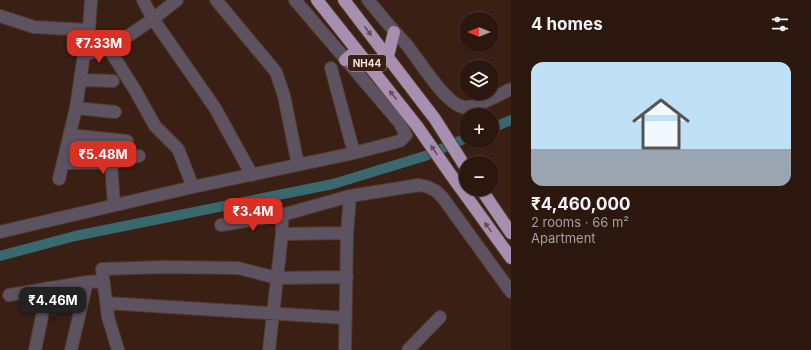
<!DOCTYPE html>
<meta charset="utf-8">
<style>
:root{--surface:#2c170f;--page:#342018;--text:#f1f3f6;--muted:#a69f9e;--line:#48362f;--accent:#d93025}
body{margin:0;font-family:Inter,sans-serif;background:var(--page);color:var(--text);height:100vh;display:flex;flex-direction:column;font-size:15px;white-space:nowrap}
*{box-sizing:border-box;margin:0}
p{font-size:13px;color:var(--muted)}
.icon{flex:none;width:22px;height:22px;fill:none;stroke:currentColor;stroke-width:2;stroke-linecap:round;stroke-linejoin:round}
.map{position:relative;flex:1;overflow:hidden}
.sheet{display:flex;flex-direction:column;background:var(--surface);width:300px}
.sheet>*{flex:none}
.needle{width:26px;rotate:270deg}
.controls{position:absolute;left:459px;top:12px;display:grid;gap:8px}
.controls a{display:grid;place-items:center;width:40px;height:40px;border-radius:50%;background:var(--surface);box-shadow:0 1px 3px #0004,0 0 0 1px var(--line);font-size:20px}
.price{position:absolute;translate:-50% -34px;padding:0 9px;border-radius:8px;background:var(--accent);color:#fff;font-size:13px;line-height:26px;filter:drop-shadow(0 1px 2px #0008)}
.price::after{content:'';position:absolute;left:50%;top:24px;width:12px;height:9px;margin-left:-6px;background:inherit;clip-path:polygon(0 0,100% 0,50% 100%)}
.price.on{background:#222;color:#fff}
ul{padding:0;list-style:none}
li{display:grid;align-content:center;gap:8px;height:212px;padding:0 20px}
li span{display:grid;place-items:center;height:124px;border-radius:12px;color:#555}
li>.icon{margin-inline-start:auto}
span .icon{width:72px;height:72px;fill:#fffc;stroke-width:1}
li b{font-size:17px}
h2{display:flex;justify-content:space-between;align-items:center;height:48px;padding:0 20px;font-size:17px}
main{display:flex;flex:1;min-height:0}
.map>svg:first-child{display:block}
.lines{fill:none;stroke-linecap:round;stroke-linejoin:round}
.canal{stroke:#39696f;stroke-width:10}
.minor-casing{stroke:#543a30;stroke-width:14}
.highway-casing{stroke:#543a30;stroke-width:14}
.minor{stroke:#5d5360;stroke-width:12}
.highway{stroke:#a78fb0;stroke-width:12}
.oneway{fill:#664c52}
.labels{text-anchor:middle;stroke-width:4;stroke-linejoin:round;paint-order:stroke}
.shield{fill:#3a1f14;stroke:#bca69e;stroke-width:1}
.shield-label{font-size:10px;font-weight:bold;fill:#f3e0d9}
</style>
<main>
<div class="map">
<svg width="511" height="350" viewBox="0 0 511 350">
<rect width="100%" height="100%" fill="#3a1f14"/>
<g class="lines">
<path class="canal" d="M492 128 511 120
M0 256 75 236 333 184 425 156 466 138"/>
<defs>
<path id="minor" d="M143 0 153 19 215 108 252 175
M216 0 276 72 284 96 298 165
M368 0C380 15 393 30 406 44 418 58 445 104 463 107 474 109 500 94 511 89
M0 16 34 27 89 30
M109 49 135 90 155 126 178 149 193 187
M84 54 109 49 153 19 177 0
M331 68 354 153
M81 80 113 81
M76 108 115 112
M70 135 127 141
M63 163H111L139 156
M111 163 114 205
M59 179 76 108 84 54 89 30 91 0
M221 225 282 215 350 196 419 185 428 187 436 191 443 198 511 292
M0 232 193 187 354 153 400 141 406 135 399 122 295 0
M282 234 347 233
M9 295 87 282
M106 303 346 318
M35 350 48 288
M71 350 87 282 103 281
M118 350 108 317 102 269 165 267 238 268 277 278 347 277
M269 350 282 234V215
M345 350 347 233 350 196
M408 350 440 317"/>
<path id="highway" d="M317 0 417 126 451 175 511 258
M344 0 435 119 466 168
M388 56 394 32
M345 60 357 50
M481 189 511 233"/>
</defs>
<use href="#minor" class="minor-casing"/>
<use href="#highway" class="highway-casing"/>
<use href="#minor" class="minor"/>
<use href="#highway" class="highway"/>
</g>
<defs><path id="oneway-solid" d="M-6-.8H1V-3.2L6.5 0L1 3.2V.8H-6Z"/></defs>
<g class="oneway">
<use href="#oneway-solid" transform="translate(368 31) rotate(53)"/>
<use href="#oneway-solid" transform="translate(393 95) rotate(-129)"/>
<use href="#oneway-solid" transform="translate(434 150) rotate(-124)"/>
<use href="#oneway-solid" transform="translate(488 227) rotate(-126)"/>
</g>
<g class="labels">
<rect class="shield" x="348" y="55" width="38" height="16" rx="3"/>
<g class="shield-label">
<text x="367" y="67">NH44</text>
</g>
</g>
</svg>
<div class="controls">
<a><svg class="needle" viewBox="-14 -14 28 28"><path d="M0-13l5 13h-10z" fill="#e53935"/><path d="M0 13l5-13h-10z" fill="#a69f9e"/></svg></a>
<a><svg class="icon" aria-label="layers" viewBox="0 0 24 24"><path d="M12 4l9 5-9 5-9-5zM3 14l9 5 9-5"/></svg></a>
<a>+</a>
<a>−</a>
</div>
<b class="price" style="left:99px;top:64px">₹7.33M</b>
<b class="price" style="left:103px;top:175px">₹5.48M</b>
<b class="price" style="left:253px;top:232px">₹3.4M</b>
<b class="price on" style="left:53px;top:321px">₹4.46M</b>
</div>
<section class="sheet">
<h2>4 homes<svg class="icon" aria-label="filters" viewBox="0 0 24 24"><path d="M4 7h16M4 17h16"/><circle cx="9" cy="7" r="2"/><circle cx="15" cy="17" r="2"/></svg></h2>
<ul>
<li><span style="background:linear-gradient(#bfe0f5 70%,#9aa5b1 0)"><svg class="icon" aria-label="home" viewBox="0 0 24 24"><path d="M3 11l9-7 9 7M6 9v11h12V9"/></svg></span><div><b>₹4,460,000</b><p>2 rooms · 66 m²</p><p>Apartment</p></div></li>
</ul>
</section>
</main>
